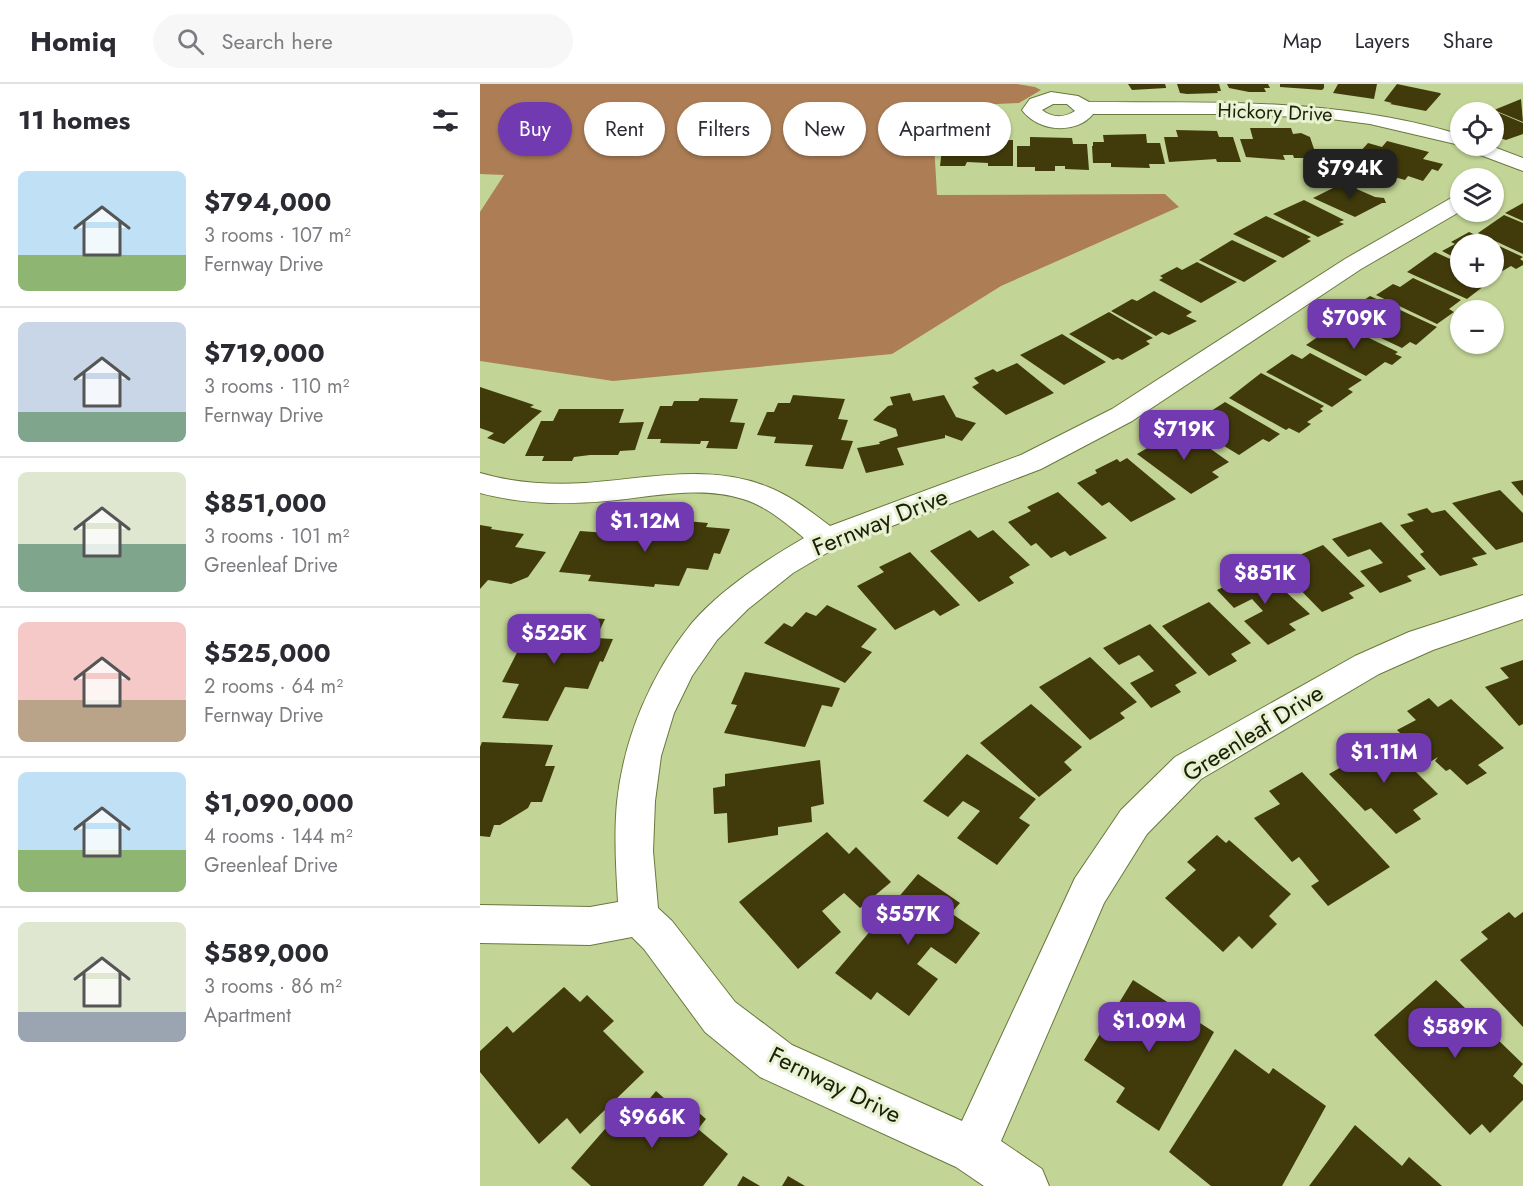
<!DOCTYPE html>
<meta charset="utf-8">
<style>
:root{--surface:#fff;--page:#f7f7f7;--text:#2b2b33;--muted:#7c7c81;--line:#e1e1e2;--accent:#723ab0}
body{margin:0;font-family:Jost,sans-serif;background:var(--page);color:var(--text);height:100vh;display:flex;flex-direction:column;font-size:22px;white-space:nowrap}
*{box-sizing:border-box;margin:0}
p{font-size:20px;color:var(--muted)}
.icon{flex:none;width:33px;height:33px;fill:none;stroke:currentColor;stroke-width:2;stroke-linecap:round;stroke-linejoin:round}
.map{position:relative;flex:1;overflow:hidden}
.drawer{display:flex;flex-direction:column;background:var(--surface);width:480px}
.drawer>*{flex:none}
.guide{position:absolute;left:18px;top:18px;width:570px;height:54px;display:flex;gap:12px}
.tools{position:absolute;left:970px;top:18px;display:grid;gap:12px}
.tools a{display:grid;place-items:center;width:54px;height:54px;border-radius:50%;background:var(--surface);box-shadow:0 2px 4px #0004;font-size:30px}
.price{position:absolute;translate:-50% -51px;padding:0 14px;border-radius:12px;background:var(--accent);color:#fff;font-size:20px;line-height:39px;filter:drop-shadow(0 2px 3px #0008)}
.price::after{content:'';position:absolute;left:50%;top:36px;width:18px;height:14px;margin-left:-9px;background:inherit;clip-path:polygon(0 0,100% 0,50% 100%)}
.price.current{background:#222;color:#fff}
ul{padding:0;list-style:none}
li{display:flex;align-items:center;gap:18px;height:150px;padding:0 18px}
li+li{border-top:2px solid var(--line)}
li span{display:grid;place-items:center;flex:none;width:168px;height:120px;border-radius:9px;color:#555}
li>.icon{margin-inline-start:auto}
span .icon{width:72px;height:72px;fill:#fffc;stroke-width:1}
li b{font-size:26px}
h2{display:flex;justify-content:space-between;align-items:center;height:72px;padding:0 18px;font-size:26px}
.chip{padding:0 21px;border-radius:27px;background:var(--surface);box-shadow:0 2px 4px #0004;font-size:21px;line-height:54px}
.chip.current{background:var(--accent);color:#fff}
header{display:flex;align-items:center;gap:36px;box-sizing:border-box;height:84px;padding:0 30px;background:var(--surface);border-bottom:2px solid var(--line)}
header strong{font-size:28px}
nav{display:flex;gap:33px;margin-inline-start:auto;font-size:21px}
.search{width:420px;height:54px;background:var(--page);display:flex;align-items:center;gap:15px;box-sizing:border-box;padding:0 21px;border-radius:33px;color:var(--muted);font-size:22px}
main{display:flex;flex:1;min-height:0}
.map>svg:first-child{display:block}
.forest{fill:#ad7e56}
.building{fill:#413b0c}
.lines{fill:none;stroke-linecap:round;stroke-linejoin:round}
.minor-casing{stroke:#69783d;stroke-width:2}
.minor{fill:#fff;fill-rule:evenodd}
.labels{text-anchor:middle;stroke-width:6;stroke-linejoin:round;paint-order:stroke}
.far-street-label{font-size:20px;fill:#1b2108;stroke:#e8f2d2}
.street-label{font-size:24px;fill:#1b2108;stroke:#e8f2d2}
</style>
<header>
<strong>Homiq</strong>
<div class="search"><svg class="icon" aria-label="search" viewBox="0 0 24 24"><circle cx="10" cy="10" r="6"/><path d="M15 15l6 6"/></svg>Search here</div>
<nav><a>Map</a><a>Layers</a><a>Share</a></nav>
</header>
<main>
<section class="drawer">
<h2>11 homes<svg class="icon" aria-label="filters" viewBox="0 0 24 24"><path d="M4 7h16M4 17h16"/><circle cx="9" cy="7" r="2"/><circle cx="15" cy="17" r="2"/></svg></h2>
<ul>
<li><span style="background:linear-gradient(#bfe0f5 70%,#8fb573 0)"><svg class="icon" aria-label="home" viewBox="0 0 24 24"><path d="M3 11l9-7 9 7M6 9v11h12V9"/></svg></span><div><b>$794,000</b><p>3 rooms · 107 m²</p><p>Fernway Drive</p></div></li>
<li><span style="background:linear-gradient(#c9d6e8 75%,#7fa58c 0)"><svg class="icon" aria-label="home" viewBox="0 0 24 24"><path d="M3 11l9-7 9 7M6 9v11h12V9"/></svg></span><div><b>$719,000</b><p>3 rooms · 110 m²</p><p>Fernway Drive</p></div></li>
<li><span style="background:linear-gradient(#dfe7d0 60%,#7fa58c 0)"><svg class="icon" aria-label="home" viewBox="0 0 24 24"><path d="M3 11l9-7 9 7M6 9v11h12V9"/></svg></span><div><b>$851,000</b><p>3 rooms · 101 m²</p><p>Greenleaf Drive</p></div></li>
<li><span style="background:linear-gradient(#f6c9c9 65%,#b9a48a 0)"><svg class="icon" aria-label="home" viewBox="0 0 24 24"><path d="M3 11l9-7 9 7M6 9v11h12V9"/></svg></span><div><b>$525,000</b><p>2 rooms · 64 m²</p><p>Fernway Drive</p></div></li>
<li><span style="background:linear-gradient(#bfe0f5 65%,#8fb573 0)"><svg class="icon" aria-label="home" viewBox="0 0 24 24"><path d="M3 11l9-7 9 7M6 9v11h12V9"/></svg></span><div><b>$1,090,000</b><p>4 rooms · 144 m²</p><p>Greenleaf Drive</p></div></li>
<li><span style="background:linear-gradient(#dfe7d0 75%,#9aa5b1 0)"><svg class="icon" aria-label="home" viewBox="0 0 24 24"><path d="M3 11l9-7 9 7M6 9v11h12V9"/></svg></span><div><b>$589,000</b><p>3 rooms · 86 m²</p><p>Apartment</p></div></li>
</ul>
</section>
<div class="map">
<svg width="1043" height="1102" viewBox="0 0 1043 1102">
<rect width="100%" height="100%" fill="#c3d596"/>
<path class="forest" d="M0 0H537L555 3 561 6 539 19 476 22 453 42 457 111 685 110 699 123 521 202 412 270 133 297 0 277V128L24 91 0 90Z"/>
<path class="building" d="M648 0H685L686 3V4L652 6Z
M697 0H739L741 7H737L738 9 707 10 700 9Z
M747 0H788L790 4H784L786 8H769L749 4Z
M800 0H844V4L842 6 800 3Z
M858 0H897L894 15 853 9Z
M917 0 960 9 961 10 946 27 910 20 912 19 904 17Z
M1041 15 1043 38 1014 26Z
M1010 25 1043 39V50L1026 56 1014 52V28H1002Z
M770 44H811L813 50 821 49 830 53 837 74H814L813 71H803L805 76 766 73 760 55H773Z
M696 46 737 47 739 53H753L761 78H737L736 75 689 78 684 53H698Z
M478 50 519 51V56H533V82H508V79L487 78 485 82H460L463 56H477Z
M666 50 667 59H680L685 80H669L670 84 631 83V79H613L612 62H613V58H624L623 51Z
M550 53 592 54 593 60H607L609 86 585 85V82H575V87H555V83H537V62H550Z
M907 57 949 68 943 75 963 80 958 87 952 85 943 97 928 92 925 96 886 85 889 82 871 78 888 59 902 63Z
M863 99 895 113 904 114 906 119H902L875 133 833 114Z
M824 116 864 136 859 138 864 140 838 153 793 130Z
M1043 119V137L1025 129Z
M1024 131 1043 139V170L998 149Z
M786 132 831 153 827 155 831 157 803 174 753 150Z
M989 148 1043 173 1040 175 1043 177V181L1036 185 1031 182 1014 192V160H981V177L962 167 975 160 971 158Z
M752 156 797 177 764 198 719 176Z
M955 168 981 180V194L1013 195 987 215 927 188Z
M717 178 757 198 721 219 679 196 683 194 680 192 697 183 702 186Z
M933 194 981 216 969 225 974 228 957 240 896 211 913 200 920 203Z
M674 207 712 228 706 232 717 237 689 251 682 248 676 252 631 227 652 215 657 217Z
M890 212 957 243 936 261 930 258 922 264 865 237 879 228 876 226 885 220 881 218Z
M629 228 673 254 666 257 670 260 642 276 638 274 633 276 589 250Z
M858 239 918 268 915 270 922 273 912 281 905 278 886 292 826 261Z
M582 250 626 278 584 301 540 271Z
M830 269 882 296 868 305 873 308 852 323 786 288 812 270 822 275Z
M537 279 574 309 526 331 492 303 499 299 494 294 513 285 517 288Z
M781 289 844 322 840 325 843 327 827 338 831 340 819 349 809 344 806 346 749 314Z
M0 303 54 321 50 323 62 327 24 360 7 354 14 349 0 344Z
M430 309 433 317 464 311 476 333 496 339 482 357 465 351V354L417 364 424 381 386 389 377 364 400 360 399 358 418 352 416 345 393 336 408 322 413 321 410 313Z
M313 311 365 315 358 335 368 336 361 356 373 357 363 385 325 382 333 361 294 359 296 353 277 351 287 328H294L298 319H310Z
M220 314 258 315 250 338 265 339 257 365 226 364 229 357H221L220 360 180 359 181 355H167L180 322H192L194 317H218Z
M745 318 800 350 789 358 783 355 759 371 726 351 722 354 705 344Z
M79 325H144L139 339 164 338 155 366 140 367 138 371H110L94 373 92 377H62L64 372H45L61 337H73Z
M707 348 749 378 732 388 739 393 711 410 657 370 676 359 673 356 686 350 694 356Z
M647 374 696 415 651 438 629 418 622 422 597 399 617 389 615 386 637 375 640 378Z
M1043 396V412L1031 398Z
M1020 406 1043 429V458L1016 466 972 419Z
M578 408 627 454 590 472 585 467 571 474 556 459 551 462 528 438 551 427 547 423Z
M947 424 952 429 965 426 1007 470 992 474 998 481 960 492 940 470 944 468 920 441 934 437 927 430Z
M196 436 228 439 226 443 250 445 240 470 234 469 228 486 207 484 199 502 175 500 174 503 108 497 111 491 79 488 100 447 141 450 145 443 154 444 157 438 194 441Z
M901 438 946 485 927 492 932 497 900 509 880 487 903 479 890 465 868 473 852 455Z
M0 441 12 443 11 445 44 450 35 463 66 468 48 493 31 500 8 496 0 505Z
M490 446 498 454 513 446 550 481 529 493 534 499 499 518 450 467Z
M843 461 885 502 869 509 874 514 842 528 796 481Z
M430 468 480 521 460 532 454 526 415 546 377 502 404 488 399 483Z
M781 485 830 530 809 540 816 546 788 561 764 537 783 527 772 515 754 524 737 506Z
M729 518 771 559 751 570 757 577 729 592 682 542Z
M347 521 397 545 381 563 392 568 365 599 284 559 304 539 312 543 326 528 336 532Z
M74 531 125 535 116 554 133 555 123 578 120 577 108 605 85 603 68 637 22 634 39 600 22 598 49 545 66 547Z
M670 540 717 589 695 601 701 608 671 624 650 599 674 587 659 571 639 581 623 564Z
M610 573 657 618 640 629 645 634 610 656 559 603Z
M1043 576V640L1039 642 1005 603 1029 594 1020 584Z
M265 588 360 604 352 623 342 621 325 663 244 649 257 621 251 620Z
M949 614 958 623 971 615 1024 664 998 681 1007 689 987 701 970 685 966 687 955 677 958 673 950 678 917 646 936 636 927 627Z
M551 620 602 663 584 678 592 686 559 713 500 659Z
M900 652 958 710 933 726 941 735 916 750 891 724 885 727 849 690 870 678 864 673Z
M2 658 73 661 65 682H75L62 718H51L48 724 20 741H14L10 753 0 752V663Z
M487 670 556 715 539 734 550 741 517 781 477 754 500 727 483 717 468 733 443 717Z
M340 676 344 720 331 723 332 738 298 743V751L248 759 247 729 234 730 233 704 245 702V690Z
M822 688 910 783 848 822 831 802 839 797 819 773 812 778 774 734 800 720 789 707Z
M347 748 369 770 376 763 411 798 380 824 364 809 342 827 361 848 318 885 259 818Z
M737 751 746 759 749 756 811 810 789 832 797 840 772 865 759 852 743 868 685 814 716 786 707 778Z
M438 790 480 819 471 829 500 849 476 880 451 863 437 880 458 895 429 932 397 908 391 916 355 889Z
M1029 828 1035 834 1043 828V943L980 876 1008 855 1001 848Z
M653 896 734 948 679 1047 636 1018 645 1004 604 976Z
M956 896 1043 980 1033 992 1043 1001V1016L1010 1049 1002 1040 990 1051 894 951Z
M84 903 100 918 107 911 134 937 123 947 164 988 100 1050 87 1034 59 1060 0 988V967L27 942 33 949Z
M755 965 789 990 793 984 846 1022 802 1102H731L689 1068Z
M176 1007 194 1023 202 1014 226 1035 218 1045 248 1070 223 1102H111L91 1084 145 1022 156 1031Z
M875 1041 922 1082 929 1073 962 1102H829Z
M263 1092 280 1102H257Z
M308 1092 325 1102H302Z"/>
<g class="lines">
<defs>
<path id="minor" d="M571 8 598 12 609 18C737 19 856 13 981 51V62H1011L1043 74V87L987 66 984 62 890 40 843 34 747 30H613C596 51 558 48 542 26L550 15ZM573 20H587L595 27C584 34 572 34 562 26Z
M981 112V127L881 185 652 337 561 385 357 463 313 489 268 525 237 556 212 592 194 629 181 672 175 717 173 767 178 824 192 837 255 918 312 961 482 1037 595 794 641 726 695 673 875 572 929 548 1043 511V535L953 566 899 590 721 695 667 750 624 819 521 1057 562 1085 569 1102H504L476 1083 280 993 225 948 164 865 152 853 110 861 0 859V821L110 823 138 818C136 784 134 751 137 718 144 653 171 590 212 539 240 506 286 476 324 454 306 439 286 422 263 415 220 401 170 413 127 417 84 421 41 420 0 409V389C34 399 70 401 105 399 166 395 229 379 288 403 311 412 330 427 350 442L541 371 632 325 865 175 973 113Z"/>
</defs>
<use href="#minor" class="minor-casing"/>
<use href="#minor" class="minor"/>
</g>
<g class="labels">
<g class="far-street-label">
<text transform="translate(795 28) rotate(2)" y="7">Hickory Drive</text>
</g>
<g class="street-label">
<text transform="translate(400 438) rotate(-22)" y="8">Fernway Drive</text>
<text transform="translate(773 649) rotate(-32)" y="8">Greenleaf Drive</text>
<text transform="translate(355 1001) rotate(26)" y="8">Fernway Drive</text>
</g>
</g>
</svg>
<div class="tools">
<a><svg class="icon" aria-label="locate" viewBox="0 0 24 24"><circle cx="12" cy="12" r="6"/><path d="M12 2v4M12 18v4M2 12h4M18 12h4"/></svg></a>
<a><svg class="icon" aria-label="layers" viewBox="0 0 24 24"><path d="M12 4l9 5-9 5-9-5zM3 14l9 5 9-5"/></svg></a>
<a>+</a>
<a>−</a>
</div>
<b class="price current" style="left:870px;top:116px">$794K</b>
<b class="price" style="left:874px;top:266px">$709K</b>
<b class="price" style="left:704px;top:377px">$719K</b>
<b class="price" style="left:165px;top:469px">$1.12M</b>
<b class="price" style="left:785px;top:521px">$851K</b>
<b class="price" style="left:74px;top:581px">$525K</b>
<b class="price" style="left:904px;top:700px">$1.11M</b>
<b class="price" style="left:428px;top:862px">$557K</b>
<b class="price" style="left:669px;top:969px">$1.09M</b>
<b class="price" style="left:975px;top:975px">$589K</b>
<b class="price" style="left:172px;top:1065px">$966K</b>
<div class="guide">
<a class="chip current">Buy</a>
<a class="chip">Rent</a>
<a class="chip">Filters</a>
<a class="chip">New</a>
<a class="chip">Apartment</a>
</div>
</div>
</main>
